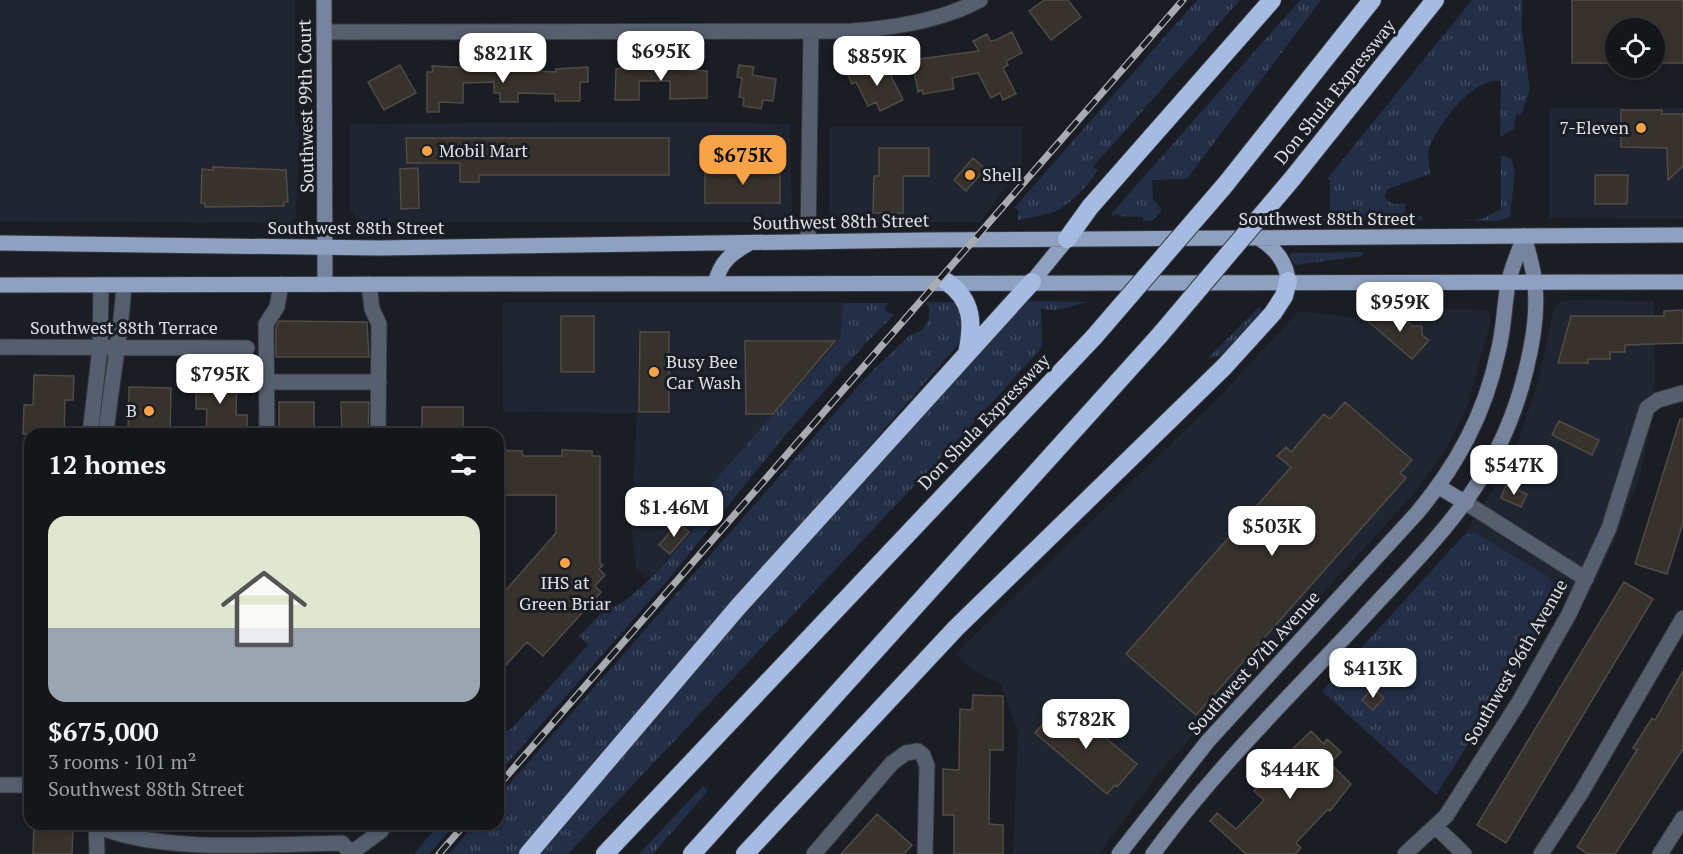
<!DOCTYPE html>
<meta charset="utf-8">
<style>
:root{--surface:#14161a;--page:#1d1f23;--text:#f1f3f6;--muted:#9d9fa2;--line:#333539;--accent:#f6a247}
body{margin:0;font-family:"PT Serif",serif;background:var(--page);color:var(--text);height:100vh;display:flex;flex-direction:column;font-size:22px;white-space:nowrap}
*{box-sizing:border-box;margin:0}
p{font-size:20px;color:var(--muted)}
.icon{flex:none;width:33px;height:33px;fill:none;stroke:currentColor;stroke-width:2;stroke-linecap:round;stroke-linejoin:round}
.map{position:relative;flex:1;overflow:hidden}
.details{position:absolute;left:24px;top:428px;width:480px;height:402px;display:flex;flex-direction:column;background:var(--surface);border-radius:18px;box-shadow:0 3px 9px #0003,0 0 0 2px var(--line)}
.details>*{flex:none}
.tools{position:absolute;left:1605px;top:18px;display:grid;gap:12px}
.tools a{display:grid;place-items:center;width:60px;height:60px;border-radius:50%;background:var(--surface);box-shadow:0 3px 9px #0003,0 0 0 2px var(--line);font-size:30px}
.price{position:absolute;translate:-50% -51px;padding:0 14px;border-radius:12px;background:#fff;color:#222;font-size:20px;line-height:39px;filter:drop-shadow(0 2px 3px #0008)}
.price::after{content:'';position:absolute;left:50%;top:36px;width:18px;height:14px;margin-left:-9px;background:inherit;clip-path:polygon(0 0,100% 0,50% 100%)}
.price.current{background:var(--accent);color:#111}
ul{padding:0;list-style:none}
li{display:grid;align-content:center;gap:12px;height:318px;padding:0 24px}
li+li{border-top:2px solid var(--line)}
li span{display:grid;place-items:center;height:186px;border-radius:18px;color:#555}
li>.icon{margin-inline-start:auto}
span .icon{width:108px;height:108px;fill:#fffc;stroke-width:1}
li b{font-size:26px}
h2{display:flex;justify-content:space-between;align-items:center;height:72px;padding:0 24px;font-size:26px}
.map>svg:first-child{display:block}
.built{fill:#202631}
.grass{fill:url(#grass-tufts)}
.building{fill:#38322d;stroke:#514b45;stroke-width:1.5}
.lines{fill:none;stroke-linecap:round;stroke-linejoin:round}
.street-casing{stroke:#35383e;stroke-width:17}
.secondary-casing{stroke:#35383e;stroke-width:17}
.primary-casing{stroke:#35383e;stroke-width:17}
.highway-casing{stroke:#35383e;stroke-width:20}
.street{stroke:#565f6e;stroke-width:15}
.secondary{stroke:#76849d;stroke-width:15}
.primary{stroke:#8fa1c1;stroke-width:15}
.highway{stroke:#a6bbe2;stroke-width:18}
.rail-casing{stroke:#a8abaf;stroke-width:7}
.rail{stroke:#1a1d23;stroke-width:4.5;stroke-dasharray:14;stroke-linecap:butt}
.highway-bridge-casing{stroke:#35383e;stroke-width:20;stroke-linecap:butt}
.highway-bridge{stroke:#a6bbe2;stroke-width:18}
.poi-dot{fill:#f6a247;stroke:#1a1d23;stroke-width:2}
.labels{text-anchor:middle;stroke-width:6;stroke-linejoin:round;paint-order:stroke}
.street-label{font-size:18px;fill:#dde0e4;stroke:#1a1d23}
.poi-label{font-size:18px;fill:#dde0e4;stroke:#1a1d23;text-anchor:start}
</style>
<div class="map">
<svg width="1683" height="854" viewBox="0 0 1683 854">
<defs>
<pattern id="grass-tufts" width="24" height="20" patternUnits="userSpaceOnUse" patternTransform="scale(1.5)"><rect width="24" height="20" fill="#222f46"/><path d="M3 7l-1-3M5 7V3M7 7l1-3M15 17l-1-3M17 17v-4M19 17l1-3" fill="none" stroke="#424d61"/></pattern>
</defs>
<rect width="100%" height="100%" fill="#1a1d23"/>
<path class="built" d="M0 0H295V124L299 125 296 218 290 223 0 221Z
M1549 108H1683V219L1549 218Z
M681 122 790 124 792 215 775 222H368L359 221 350 210V124Z
M829 127H1022V166L980 222H838L833 220 829 213Z
M1571 300 1654 301 1655 380 1651 424 1640 476 1612 546 1586 600 1558 590 1548 576 1474 532 1463 536 1494 487 1519 439 1538 383 1554 308 1562 301Z
M502 303H843L840 339 695 503 699 525 650 578 636 568 631 528 637 413 503 412Z
M1369 307 1489 310 1491 320 1467 407 1445 451 1412 496 1157 775 1099 854H1013L1018 733 1001 684 973 670 955 654 1219 397 1299 311 1358 318Z"/>
<path class="grass" d="M1197 0H1240L1093 167 1098 170C1088 186 1071 204 1054 212 1050 214 1025 219 1018 220V210L1014 208Z
M1300 0H1321L1187 179 1152 180 1153 199 1162 210 1152 221H1143V217L1119 216V214L1112 216 1111 214Z
M1472 0H1522V33L1530 90 1521 115 1516 114 1514 129 1500 137 1501 81C1473 77 1441 122 1430 145 1427 152 1429 165 1430 174L1388 189 1384 197C1390 205 1396 205 1405 203V215L1422 216 1423 220 1291 221 1296 215H1330V180L1327 179Z
M1501 155 1511 159 1515 171 1510 217 1498 221 1460 220 1482 219 1501 209Z
M1363 252V256L1295 265 1290 257 1291 253Z
M1025 301 1089 302 1056 310 1041 309 1042 347 990 405 568 854H537L646 724Z
M926 302H954L962 310V339L957 346 676 667 517 854H449L475 824H498V797L869 374 910 335 922 330 929 320V308Z
M843 303H890L885 307 886 311 894 315 866 343 778 444 667 581 498 774V735L511 729 588 645 579 636 606 608C630 609 681 544 698 525L695 503 840 339Z
M1259 307 1262 310 1220 356 1208 358Z
M1474 532 1548 576 1558 590 1554 609 1436 795 1322 691 1463 536Z
M703 786 708 791 653 854H639Z
M439 824H455L429 854H414Z"/>
<path class="building" d="M1044 0H1068L1081 17 1051 40 1029 11Z
M1572 0H1683V63H1654V23H1616V63H1572Z
M1012 32 1022 53 1006 61 1008 65 1003 68 1016 94 1003 100 1000 93 991 98 978 73 952 78 954 89 923 94 922 90 918 92 912 60 979 51 973 41 987 34 990 41 996 40Z
M885 64 903 100 880 111 876 102 868 106 856 82 852 84 847 73 860 67 864 74Z
M400 65 416 93 384 110 368 82Z
M739 65 754 67 752 75 776 79 773 101 763 100 761 109 743 106 744 98 739 97 742 78 737 77Z
M432 66 556 72V69L588 67V82H580V101H555V94L518 93V102H500V93H494V82L463 83V103L439 102V112H427V72H433Z
M627 67 707 71V98L670 99V81H639V100H615L616 69Z
M1621 110H1662V114H1683V166L1668 180 1667 148 1621 147Z
M406 138H669V175H479V182H460V163H407Z
M879 148H929V176H903V213H873L874 176H879Z
M973 158 985 169 966 191 954 180Z
M213 167 286 170 288 202H284V206L205 207V203H201L202 169 213 170Z
M418 168 419 208 401 209 400 169Z
M705 169H780V203H705Z
M1595 175H1628L1627 204H1595Z
M1683 310V343L1625 345V352H1610V359H1588V363H1558L1571 316H1664V311Z
M1400 315 1412 326H1422V335L1429 340 1412 359 1363 317Z
M561 316H594V372H561Z
M279 321 367 322 369 357H276V327Z
M640 332H669V412H639Z
M745 341H835L773 414H746Z
M34 375 74 376 73 400H65L64 434H23L24 405H33Z
M196 376 237 377 236 415H247V434H206L207 409H196Z
M129 387 171 388 170 434H128Z
M279 402H314V434H279Z
M341 402H369L368 434H342Z
M1345 402 1412 460 1400 473 1406 478 1196 715 1126 654 1291 467 1277 456 1286 447 1291 452 1324 414 1330 419Z
M422 407H463V434H422Z
M1680 419H1683V523L1667 574 1635 564Z
M1559 421 1599 440 1592 455 1552 435Z
M498 450 522 451 523 456H562V450L592 451V456H600V563L603 565 599 569 605 575 595 586 601 592 543 656 527 642 498 674V599L556 533V495H498Z
M1506 485 1527 494 1521 507 1501 498Z
M678 523 689 532 670 554 659 545Z
M1624 582 1653 599 1506 843 1477 825Z
M1683 671V749L1615 854H1588L1577 847 1637 750 1633 748 1652 718 1655 720Z
M1373 688 1384 698 1373 710 1362 700Z
M973 695 1003 696V750H990L989 824 1003 825V854H954V815H943V769L959 770 960 709 972 710Z
M1059 705 1093 733 1096 730 1137 764 1117 787 1115 785 1107 794 1035 733Z
M1311 731 1324 744 1327 739 1341 752 1330 763 1351 784 1330 811 1328 809 1296 843 1301 848 1295 854H1246L1210 821 1217 813 1236 829 1264 800 1254 791 1266 779 1264 777Z
M877 814 912 845 904 854H841Z
M34 824H73L72 854H33Z"/>
<g class="lines">
<defs>
<path id="street" d="M324 32 852 31C895 28 941 21 980 0
M808 242 811 31
M369 284 372 309 379 324 378 434
M0 347 247 348
M266 382H379
M90 434 100 348 101 285
M106 434C111 383 121 335 124 285
M267 434 266 324 277 307 281 284
M1466 503 1586 579
M0 785H30
M96 824 97 854
M96 825C155 854 273 844 342 843L351 854
M1436 827 1464 854
M351 853 381 831 384 824
M814 854 892 763 906 753 918 751 923 755 927 766 925 854
M1405 854 1446 816 1519 702 1569 614 1609 528 1647 408 1658 400 1683 393
M1541 854 1581 793 1683 618
M1660 854 1683 818"/>
<path id="secondary" d="M324 0 325 284
M1439 487 1466 503
M1119 854 1208 741 1417 513C1457 465 1485 414 1498 352 1504 329 1504 307 1508 284 1511 268 1519 252 1524 236
M1153 854C1214 770 1290 696 1361 620 1436 538 1499 483 1526 370 1533 342 1538 314 1535 285 1534 269 1528 252 1524 236"/>
<path id="primary" d="M1260 239C1275 248 1287 263 1288 281
M0 243 379 248 926 240 1683 235
M1032 282 1067 239
M715 283C721 262 729 255 748 244
M0 285 1683 282"/>
<path id="highway" d="M1292 179 1435 0
M1225 185 1372 0
M1067 239 1090 207 1272 0
M947 282C974 301 973 325 967 354
M528 854 738 607 1032 282
M605 854 1094 337
M692 854 1159 336
M745 854 956 628 1224 367 1273 313 1284 296 1288 281"/>
</defs>
<use href="#street" class="street-casing"/>
<use href="#secondary" class="secondary-casing"/>
<use href="#primary" class="primary-casing"/>
<use href="#highway" class="highway-casing"/>
<use href="#street" class="street"/>
<use href="#secondary" class="secondary"/>
<use href="#primary" class="primary"/>
<use href="#highway" class="highway"/>
<defs>
<path id="rail" d="M498 786 1183 0
M439 854 465 824"/>
</defs>
<use href="#rail" class="rail-casing"/>
<use href="#rail" class="rail"/>
<defs>
<path id="highway-bridge" d="M1159 336 1292 179
M1094 337 1225 185"/>
</defs>
<use href="#highway-bridge" class="highway-bridge-casing"/>
<use href="#highway-bridge" class="highway-bridge"/>
</g>
<g class="poi-dot">
<circle cx="1641" cy="128" r="6"/>
<circle cx="427" cy="151" r="6"/>
<circle cx="970" cy="175" r="6"/>
<circle cx="654" cy="372" r="6"/>
<circle cx="149" cy="411" r="6"/>
<circle cx="565" cy="563" r="6"/>
</g>
<g class="labels">
<g class="street-label">
<text transform="translate(1335 92) rotate(-51)" y="6">Don Shula Expressway</text>
<text transform="translate(306 106) rotate(-91)" y="6">Southwest 99th Court</text>
<text x="1327" y="225">Southwest 88th Street</text>
<text transform="translate(841 222) rotate(-1)" y="6">Southwest 88th Street</text>
<text x="356" y="234">Southwest 88th Street</text>
<text x="124" y="334">Southwest 88th Terrace</text>
<text transform="translate(984 422) rotate(-46)" y="6">Don Shula Expressway</text>
<text transform="translate(1516 662) rotate(-60)" y="6">Southwest 96th Avenue</text>
<text transform="translate(1254 663) rotate(-48)" y="6">Southwest 97th Avenue</text>
</g>
<g class="poi-label">
<text x="1629" y="134" text-anchor="end">7-Eleven</text>
<text x="439" y="157">Mobil Mart</text>
<text x="982" y="181">Shell</text>
<text x="666" y="368">Busy Bee<tspan x="666" dy="21">Car Wash</tspan></text>
<text x="137" y="417" text-anchor="end">B</text>
<text x="565" y="589" text-anchor="middle">IHS at<tspan x="565" dy="21">Green Briar</tspan></text>
</g>
</g>
</svg>
<div class="tools">
<a><svg class="icon" aria-label="locate" viewBox="0 0 24 24"><circle cx="12" cy="12" r="6"/><path d="M12 2v4M12 18v4M2 12h4M18 12h4"/></svg></a>
</div>
<b class="price" style="left:661px;top:82px">$695K</b>
<b class="price" style="left:503px;top:84px">$821K</b>
<b class="price" style="left:877px;top:87px">$859K</b>
<b class="price current" style="left:743px;top:186px">$675K</b>
<b class="price" style="left:1400px;top:333px">$959K</b>
<b class="price" style="left:220px;top:405px">$795K</b>
<b class="price" style="left:1514px;top:496px">$547K</b>
<b class="price" style="left:674px;top:538px">$1.46M</b>
<b class="price" style="left:1272px;top:557px">$503K</b>
<b class="price" style="left:1373px;top:699px">$413K</b>
<b class="price" style="left:1086px;top:750px">$782K</b>
<b class="price" style="left:1290px;top:800px">$444K</b>
<section class="details">
<h2>12 homes<svg class="icon" aria-label="filters" viewBox="0 0 24 24"><path d="M4 7h16M4 17h16"/><circle cx="9" cy="7" r="2"/><circle cx="15" cy="17" r="2"/></svg></h2>
<ul>
<li><span style="background:linear-gradient(#dfe7d0 60%,#9aa5b1 0)"><svg class="icon" aria-label="home" viewBox="0 0 24 24"><path d="M3 11l9-7 9 7M6 9v11h12V9"/></svg></span><div><b>$675,000</b><p>3 rooms · 101 m²</p><p>Southwest 88th Street</p></div></li>
</ul>
</section>
</div>
